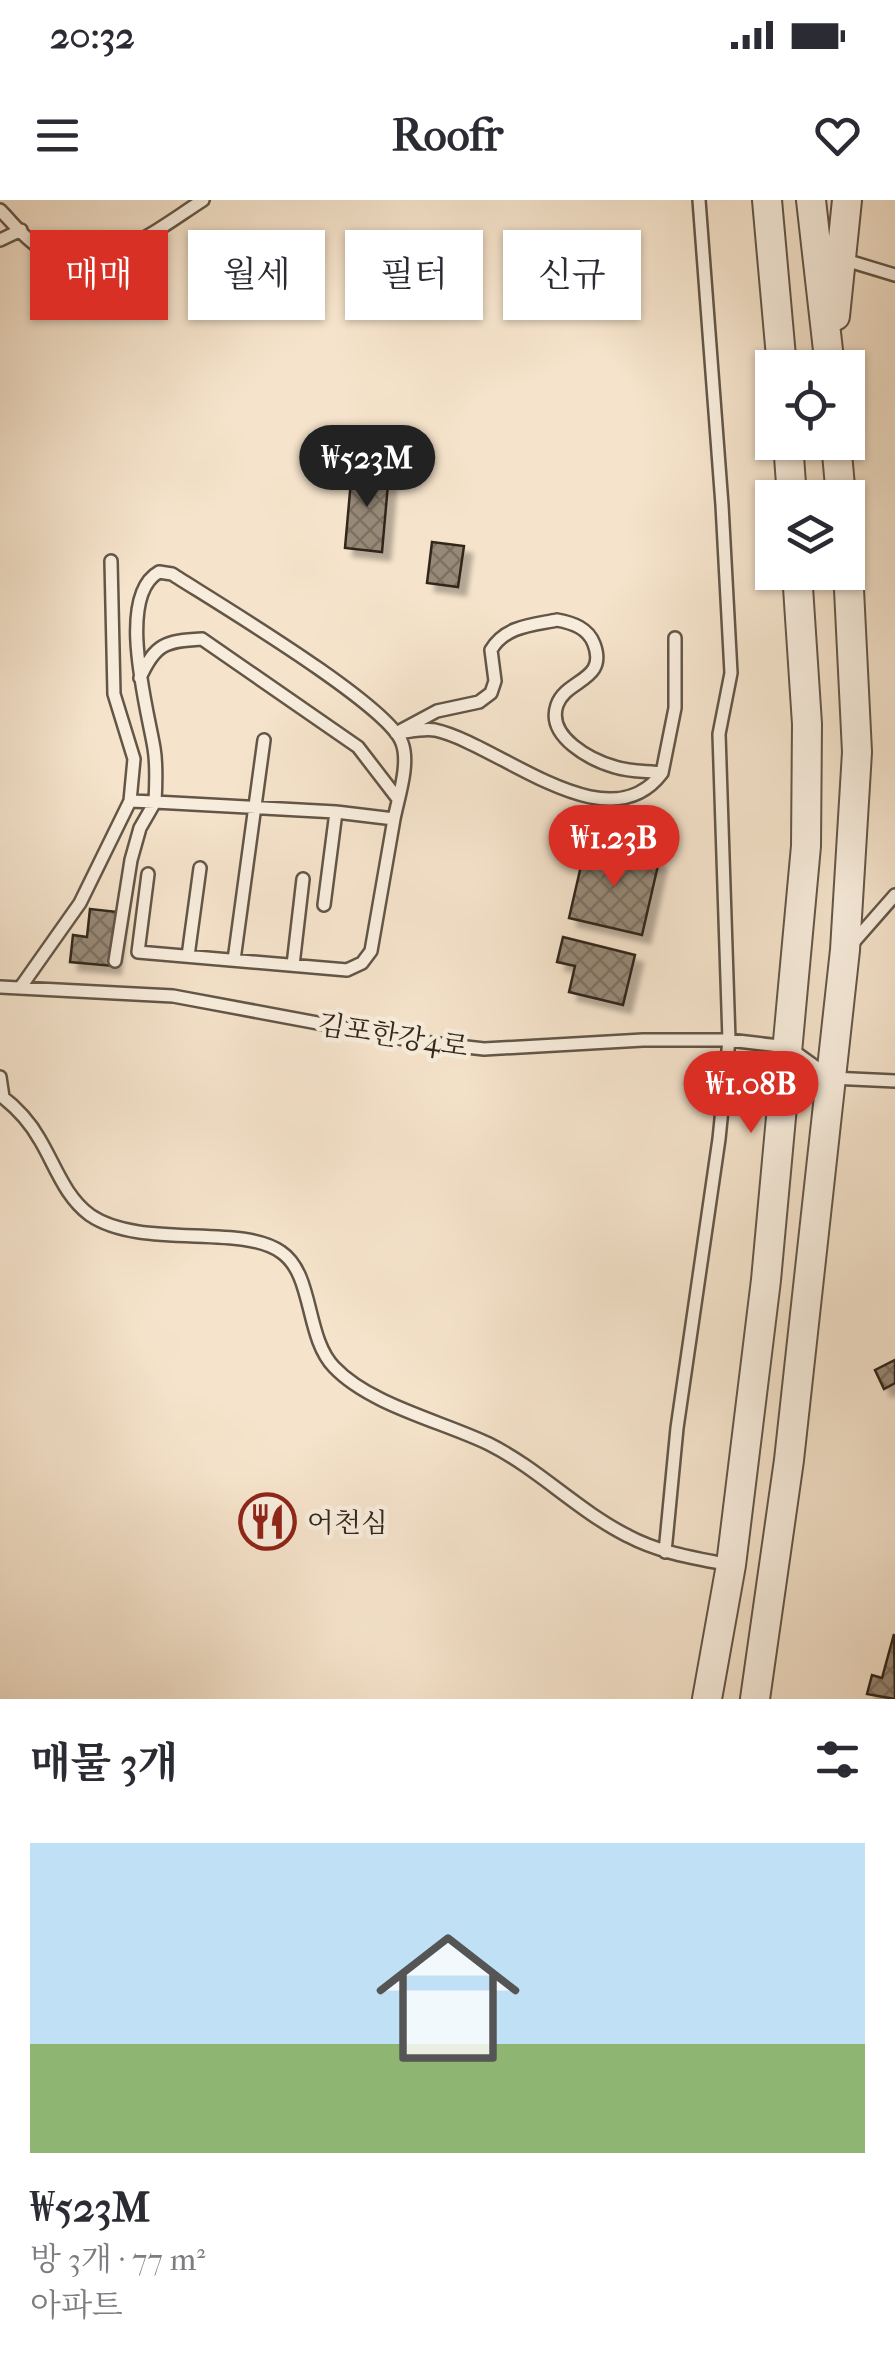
<!DOCTYPE html>
<html lang="ko">
<meta charset="utf-8">
<style>
:root{--surface:#fff;--page:#f2f2f3;--text:#2b2b33;--muted:#7c7c81;--line:#e1e1e2;--accent:#d93025}
body{margin:0;font-family:"IM FELL French Canon","Noto Serif KR",serif;background:var(--page);color:var(--text);height:100vh;display:flex;flex-direction:column;font-size:38px;white-space:nowrap}
*{box-sizing:border-box;margin:0}
p{font-size:32px;color:var(--muted)}
.icon{flex:none;width:55px;height:55px;fill:none;stroke:currentColor;stroke-width:2;stroke-linecap:round;stroke-linejoin:round}
.map{position:relative;height:1499px;overflow:hidden}
.panel{display:flex;flex-direction:column;background:var(--surface);flex:1}
.panel>*{flex:none}
.guide{position:absolute;left:30px;top:30px;width:835px;height:90px;display:flex;gap:20px}
.buttons{position:absolute;left:755px;top:150px;display:grid;gap:20px}
.buttons a{display:grid;place-items:center;width:110px;height:110px;border-radius:0px;background:var(--surface);box-shadow:0 2px 8px #0004;font-size:50px}
.price{position:absolute;translate:-50% -85px;padding:0 22px;border-radius:35px;background:var(--accent);color:#fff;font-size:32px;line-height:65px;filter:drop-shadow(0 2px 5px #0008)}
.price::after{content:'';position:absolute;left:50%;top:60px;width:30px;height:22px;margin-left:-15px;background:inherit;clip-path:polygon(0 0,100% 0,50% 100%)}
.price.current{background:#222;color:#fff}
ul{padding:0;list-style:none}
li{display:grid;align-content:center;gap:20px;height:530px;padding:0 30px}
li+li{border-top:2px solid var(--line)}
li span{display:grid;place-items:center;height:310px;border-radius:0px;color:#555}
li>.icon{margin-inline-start:auto}
span .icon{width:180px;height:180px;fill:#fffc;stroke-width:1}
li b{font-size:42px}
h2{display:flex;justify-content:space-between;align-items:center;height:120px;padding:0 30px;font-size:42px}
.chip{padding:0 35px;border-radius:0px;background:var(--surface);box-shadow:0 2px 8px #0004;font-size:35px;line-height:90px}
.chip.current{background:var(--accent);color:#fff}
.status{display:flex;justify-content:space-between;align-items:center;height:70px;padding:0 50px;background:var(--surface);direction:ltr}
.status svg{height:28px;fill:currentColor}
header{display:flex;justify-content:space-between;align-items:center;height:130px;padding:0 30px;background:var(--surface);font-size:45px;font-weight:700}
.map>svg:first-child{display:block}
.building{fill:url(#building-cross-hatch);stroke:#32271b;stroke-width:2.5;filter:url(#shadow)}
.lines{fill:none;stroke-linecap:round;stroke-linejoin:round}
.service-casing{stroke:#635647;stroke-width:16}
.tertiary-casing{stroke:#635647;stroke-width:32}
.service{stroke:#f8eddd;stroke-width:11}
.tertiary{stroke:#f8eddd;stroke-width:28}
.labels{text-anchor:middle;stroke-width:9;stroke-linejoin:round;paint-order:stroke}
.street-label{font-size:28px;fill:#32271b;stroke:#f8eddd}
.poi-label{font-size:28px;fill:#32271b;stroke:#f8eddd;text-anchor:start}
</style>
<div class="status"><b>20:32</b><svg viewBox="0 0 49 12"><path d="M0 12V9h3v3zM5 12V6h3v6zM10 12V3h3v9zM15 12V0h3v12zM26 1h20v11H26zM47 4h2v5h-2z"/></svg></div>
<header><svg class="icon" aria-label="menu" viewBox="0 0 24 24"><path d="M4 6h16M4 12h16M4 18h16"/></svg>Roofr<svg class="icon" aria-label="heart" viewBox="0 0 24 24"><path d="M12 20l-8-8c-3-5 5-10 8-4 3-6 11-1 8 4z"/></svg></header>
<div class="map">
<svg width="895" height="1499" viewBox="0 0 895 1499">
<defs>
<pattern id="building-cross-hatch" width="8" height="8" patternUnits="userSpaceOnUse" patternTransform="scale(2.5)"><rect width="8" height="8" fill="#978977"/><path d="M0 0l8 8M0 8l8-8" fill="none" stroke="#7c7061"/></pattern>
<filter id="shadow"><feDropShadow dx="8" dy="8" stdDeviation="2.5" flood-color="#0004"/></filter>
</defs>
<rect width="100%" height="100%" fill="#f5e3cb"/>
<filter id="stains"><feTurbulence type="fractalNoise" baseFrequency=".002" numOctaves="4"/><feColorMatrix values="0 0 0 0 .2 0 0 0 0 .09 0 0 0 0 .02 0 0 0 .5 -.17"/></filter>
<radialGradient id="worn" r=".72"><stop offset=".6" stop-color="#630" stop-opacity="0"/><stop offset="1" stop-color="#630" stop-opacity=".3"/></radialGradient>
<path class="building" d="M352 269 389 273 382 352 345 348Z
M432 342 464 346 458 387 427 383Z
M586 644 659 661 642 735 569 718Z
M90 709 118 712 113 766 70 762 73 735 87 737Z
M563 737 635 755 623 805 569 792 575 766 557 762Z
M895 1160V1183L884 1189 875 1170Z
M894 1434 895 1499 867 1494 872 1475 882 1478Z"/>
<g class="lines">
<defs>
<path id="service" d="M0 10C12 22 25 39 40 48 97 81 156 30 203 0
M0 40 21 30
M842 59 895 75
M159 372 172 374C214 401 389 505 402 543 410 564 398 598 394 619L336 612 155 602C156 584 157 566 154 548 147 507 116 396 159 372Z
M557 420C573 423 588 428 594 444 608 481 566 479 557 505 546 537 591 560 615 567 630 572 648 571 662 573 607 646 499 544 435 530 423 528 408 532 396 533L437 511 479 502 491 493 495 481 491 450C505 426 532 425 557 420Z
M140 478C155 444 165 441 202 439L358 547 398 599
M662 573 675 508V438
M148 674 138 752 347 770 362 763 371 751 394 619
M324 705 336 612
M852 744 895 695
M188 756 200 668
M234 760 264 540
M115 761 131 660 140 628 155 602 130 601
M293 765 303 679
M0 787 173 796 414 841 484 849 643 840H729L788 847 831 878 895 881
M20 788 80 703 130 601 134 559 114 494 111 361
M0 877 3 897
M0 895C16 907 30 922 40 940 55 965 65 997 90 1015 141 1050 241 1023 281 1052 314 1074 305 1137 334 1167 370 1205 441 1221 489 1244 539 1269 578 1311 628 1336 660 1353 695 1358 730 1365
M665 1352 677 1228 719 939 729 840 719 534 731 473 722 305 699 0"/>
<path id="tertiary" d="M767 0 782 168
M811 0 830 168
M835 116 847 0
M788 242 792 298
M836 242 841 298
M707 1499 731 1365 766 1080 806 646 807 524 797 372
M755 1499 789 1260 845 750 857 552 848 369"/>
</defs>
<use href="#service" class="service-casing"/>
<use href="#tertiary" class="tertiary-casing"/>
<use href="#service" class="service"/>
<use href="#tertiary" class="tertiary"/>
</g>
<defs>
<symbol id="restaurant-ring" viewBox="-11 -11 22 22"><circle r="9.5" fill="#f8eddd" stroke="#8f2418" stroke-width="1.5"/><path d="M-5-6h1v4h1v-4h1v4h1v-4h1v5L-1.5 .5V6h-2V.5L-5-1ZM5-6V6H3V1.5H1.5Q1.5-4 5-6Z" fill="#8f2418"/></symbol>
</defs>
<g fill-rule="evenodd">
<use href="#restaurant-ring" x="236" y="1290" width="63" height="63"/>
</g>
<g class="labels">
<g class="street-label">
<text transform="translate(393 835) rotate(9)" y="10">김포한강4로</text>
</g>
<g class="poi-label">
<text x="307" y="1332">어천심</text>
</g>
</g>
<rect width="100%" height="100%" filter="url(#stains)"/>
<rect width="100%" height="100%" fill="url(#worn)"/>
</svg>
<div class="buttons">
<a><svg class="icon" aria-label="locate" viewBox="0 0 24 24"><circle cx="12" cy="12" r="6"/><path d="M12 2v4M12 18v4M2 12h4M18 12h4"/></svg></a>
<a><svg class="icon" aria-label="layers" viewBox="0 0 24 24"><path d="M12 4l9 5-9 5-9-5zM3 14l9 5 9-5"/></svg></a>
</div>
<b class="price current" style="left:367px;top:310px">₩523M</b>
<b class="price" style="left:614px;top:690px">₩1.23B</b>
<b class="price" style="left:751px;top:936px">₩1.08B</b>
<div class="guide">
<a class="chip current">매매</a>
<a class="chip">월세</a>
<a class="chip">필터</a>
<a class="chip">신규</a>
</div>
</div>
<section class="panel">
<h2>매물 3개<svg class="icon" aria-label="filters" viewBox="0 0 24 24"><path d="M4 7h16M4 17h16"/><circle cx="9" cy="7" r="2"/><circle cx="15" cy="17" r="2"/></svg></h2>
<ul>
<li><span style="background:linear-gradient(#bfe0f5 65%,#8fb573 0)"><svg class="icon" aria-label="home" viewBox="0 0 24 24"><path d="M3 11l9-7 9 7M6 9v11h12V9"/></svg></span><div><b>₩523M</b><p>방 3개 · 77 m²</p><p>아파트</p></div></li>
</ul>
</section>
